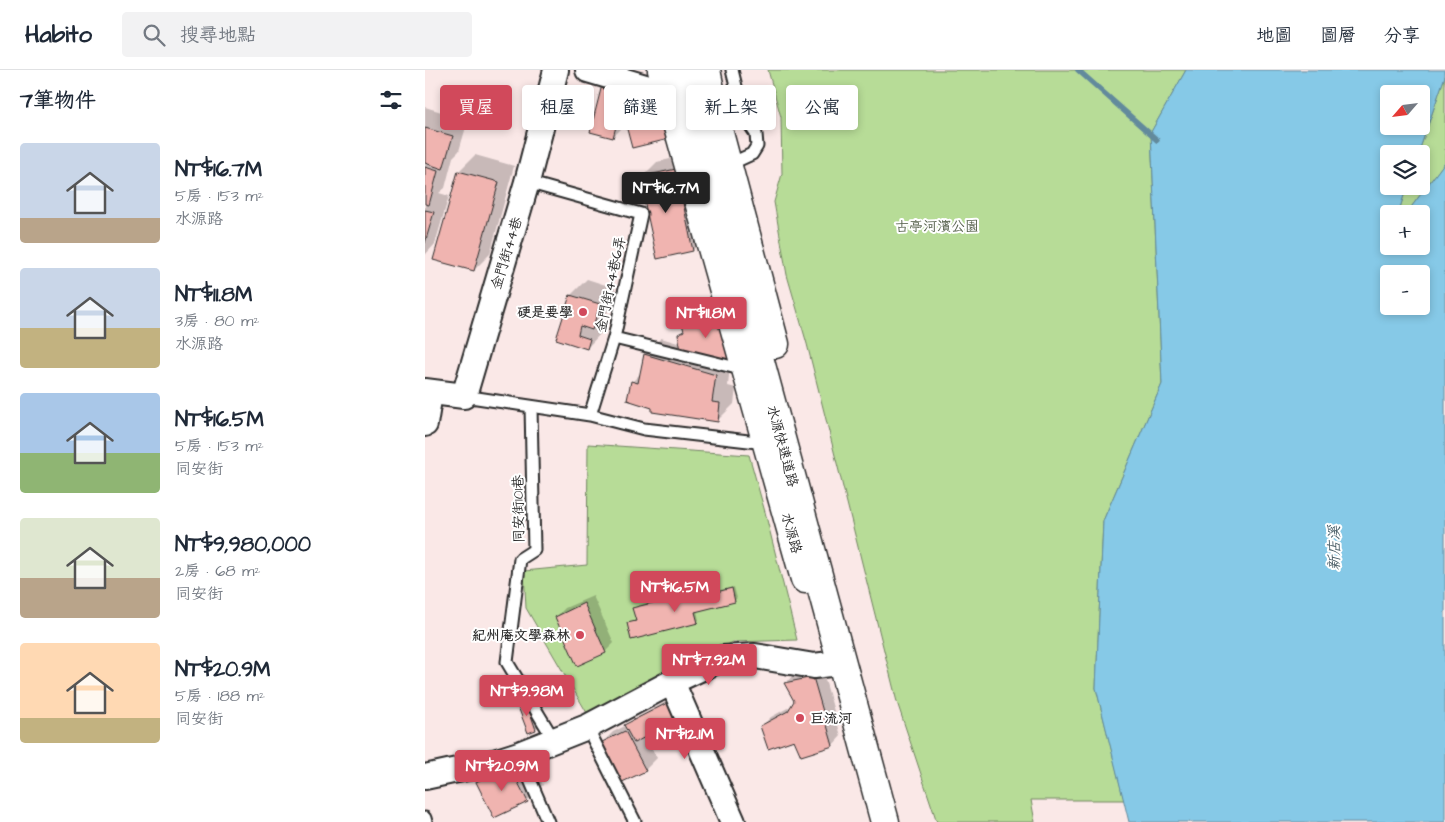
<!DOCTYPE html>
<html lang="zh-TW">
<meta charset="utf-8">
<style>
:root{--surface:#fff;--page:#f2f2f3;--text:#1f2937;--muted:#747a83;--line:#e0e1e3;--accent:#d1495b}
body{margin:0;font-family:"Architects Daughter","LXGW WenKai TC",sans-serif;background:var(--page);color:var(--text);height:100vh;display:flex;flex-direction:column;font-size:19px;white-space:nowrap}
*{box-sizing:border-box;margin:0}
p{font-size:16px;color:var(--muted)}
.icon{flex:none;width:28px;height:28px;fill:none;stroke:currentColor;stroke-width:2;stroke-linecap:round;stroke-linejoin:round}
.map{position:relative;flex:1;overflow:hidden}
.side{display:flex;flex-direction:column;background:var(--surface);width:425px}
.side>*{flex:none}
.top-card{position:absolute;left:15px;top:15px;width:475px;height:45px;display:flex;gap:10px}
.needle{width:32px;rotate:242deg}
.tools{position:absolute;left:955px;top:15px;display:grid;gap:10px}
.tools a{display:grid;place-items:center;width:50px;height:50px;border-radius:5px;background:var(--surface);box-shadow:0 2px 8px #0003;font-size:25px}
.price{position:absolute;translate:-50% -42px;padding:0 11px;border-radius:5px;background:var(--accent);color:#fff;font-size:16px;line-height:32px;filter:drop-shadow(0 1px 2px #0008)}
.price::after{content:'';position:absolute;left:50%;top:30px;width:15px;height:11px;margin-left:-8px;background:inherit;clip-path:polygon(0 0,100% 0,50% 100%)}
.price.active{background:#222;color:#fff}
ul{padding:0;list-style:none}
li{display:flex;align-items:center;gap:15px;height:125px;padding:0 20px}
li span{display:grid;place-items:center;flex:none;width:140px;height:100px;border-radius:5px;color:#555}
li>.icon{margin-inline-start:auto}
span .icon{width:60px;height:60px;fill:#fffc;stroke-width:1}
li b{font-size:21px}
h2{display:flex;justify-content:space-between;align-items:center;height:60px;padding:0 20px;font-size:21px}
.chip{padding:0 18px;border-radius:5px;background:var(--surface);box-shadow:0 2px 8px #0003;font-size:18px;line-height:45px}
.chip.active{background:var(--accent);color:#fff}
header{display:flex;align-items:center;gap:30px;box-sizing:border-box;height:70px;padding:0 25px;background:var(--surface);border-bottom:1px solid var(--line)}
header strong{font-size:24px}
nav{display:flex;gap:28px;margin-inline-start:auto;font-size:18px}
.search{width:350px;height:45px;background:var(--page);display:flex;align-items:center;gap:12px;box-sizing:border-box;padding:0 18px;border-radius:5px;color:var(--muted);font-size:19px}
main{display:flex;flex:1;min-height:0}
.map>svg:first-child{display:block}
.green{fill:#b7dc97;stroke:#718461}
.water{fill:#86c9e7;stroke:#628a9c;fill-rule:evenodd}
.shadow{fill:#0003}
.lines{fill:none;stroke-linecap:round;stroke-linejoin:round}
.stream{stroke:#628a9c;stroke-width:5.5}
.building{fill:#f0b4b0;stroke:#2b2b2b}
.lane-casing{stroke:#2b2b2b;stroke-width:15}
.street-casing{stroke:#2b2b2b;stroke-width:28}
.secondary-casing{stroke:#2b2b2b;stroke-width:31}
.highway-casing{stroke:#2b2b2b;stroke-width:31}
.lane{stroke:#fff;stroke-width:11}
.street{stroke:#fff;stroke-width:24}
.secondary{stroke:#fff;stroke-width:28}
.highway{stroke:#fff;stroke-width:28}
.poi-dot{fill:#d1495b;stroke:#fff;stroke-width:2}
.labels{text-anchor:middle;stroke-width:4;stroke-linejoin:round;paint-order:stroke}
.park-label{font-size:14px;fill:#55604b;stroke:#fff}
.street-label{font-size:14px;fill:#2b2b2b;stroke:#fff}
.poi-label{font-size:14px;font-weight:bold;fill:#2b2b2b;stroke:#fff;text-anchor:end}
.water-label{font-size:15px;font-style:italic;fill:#465a63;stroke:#fff}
</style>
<header>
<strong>Habito</strong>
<div class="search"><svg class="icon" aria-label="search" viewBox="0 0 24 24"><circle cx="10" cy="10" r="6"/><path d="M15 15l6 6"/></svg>搜尋地點</div>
<nav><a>地圖</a><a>圖層</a><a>分享</a></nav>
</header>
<main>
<section class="side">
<h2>7筆物件<svg class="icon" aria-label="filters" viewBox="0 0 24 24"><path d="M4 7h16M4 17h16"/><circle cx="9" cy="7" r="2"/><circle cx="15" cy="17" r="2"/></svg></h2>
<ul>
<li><span style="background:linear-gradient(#c9d6e8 75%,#b9a48a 0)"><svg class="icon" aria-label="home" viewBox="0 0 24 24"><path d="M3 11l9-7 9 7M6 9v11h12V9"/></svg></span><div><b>NT$16.7M</b><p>5房 · 153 m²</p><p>水源路</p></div></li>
<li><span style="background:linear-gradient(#c9d6e8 60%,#c2b280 0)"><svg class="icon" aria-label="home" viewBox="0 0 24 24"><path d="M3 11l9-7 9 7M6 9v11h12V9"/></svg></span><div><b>NT$11.8M</b><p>3房 · 80 m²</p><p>水源路</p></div></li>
<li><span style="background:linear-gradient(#a9c7e8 60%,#8fb573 0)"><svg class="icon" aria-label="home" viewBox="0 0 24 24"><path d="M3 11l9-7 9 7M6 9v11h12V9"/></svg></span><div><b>NT$16.5M</b><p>5房 · 153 m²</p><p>同安街</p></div></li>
<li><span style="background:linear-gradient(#dfe7d0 60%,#b9a48a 0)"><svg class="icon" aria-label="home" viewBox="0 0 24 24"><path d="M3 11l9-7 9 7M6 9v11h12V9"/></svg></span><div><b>NT$9,980,000</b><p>2房 · 68 m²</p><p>同安街</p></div></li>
<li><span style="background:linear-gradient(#ffd9b3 75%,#c2b280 0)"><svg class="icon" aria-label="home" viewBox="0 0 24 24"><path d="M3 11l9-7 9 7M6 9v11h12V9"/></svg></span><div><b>NT$20.9M</b><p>5房 · 188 m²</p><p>同安街</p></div></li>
</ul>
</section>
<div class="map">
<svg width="1020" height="752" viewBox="0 0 1020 752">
<rect width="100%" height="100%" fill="#fae8e7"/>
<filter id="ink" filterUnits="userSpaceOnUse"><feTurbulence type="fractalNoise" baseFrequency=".02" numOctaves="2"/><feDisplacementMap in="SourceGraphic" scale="10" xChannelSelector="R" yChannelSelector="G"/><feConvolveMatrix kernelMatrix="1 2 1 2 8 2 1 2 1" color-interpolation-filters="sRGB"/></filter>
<g filter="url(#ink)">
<path class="green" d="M343 0H761L726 62 737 314 678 451 671 618 699 730H606L610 752H512L472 632 382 274 362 205 349 132 357 104 356 47Z
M1020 6V92L981 144H973L982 116H996V84H993Z
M163 374 324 385 340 442 372 570 308 572 162 643 101 538 99 501 162 495Z"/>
<path class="water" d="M761 0H1020V6L993 84H964V116H982L973 144H964V176H996V144H981L1020 92V752H704L671 618 678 451 737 314 726 62ZM964 24H996V56H964ZM964 204H996V236H964Z"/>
<path class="shadow" d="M191 0 216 1 207 37 216 29 251 19 244 67 202 53 188 67Z
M0 37 43 50 34 81 28 87 20 118 14 123 24 126 10 174 0 185Z
M267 84 284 164 268 180 216 108 232 92Z
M50 85 89 96 65 184 49 200 34 101Z
M162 209 190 218 183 242 174 251 180 253 178 261 162 278 133 268 146 225Z
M311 230 303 316 311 318 309 334 293 350 228 337 207 312 216 303 220 284 236 268 256 274 255 264 260 259 258 254 274 238Z
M309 517 312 528 309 531 272 540 274 550 272 552 203 554 212 549 209 539 211 536 277 519 279 524Z
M168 526 189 573 180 582 131 547 140 538Z
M397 599 416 666 408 675 377 685 370 668 337 656 346 647 368 635 371 631 361 613 369 604Z
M113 620 122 648 111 659 104 662 94 634 105 622Z
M256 624 220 666 232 688 220 700 176 674 188 662 200 656 207 650Z
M101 680 118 715 102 731 52 712 68 696Z"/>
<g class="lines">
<path class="stream" d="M653 0 732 70"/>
</g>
<path class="building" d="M178 11 201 17 188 68 165 62Z
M235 35 244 69 207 78 198 44Z
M0 58 28 66 18 99 0 93Z
M0 97 13 101 4 135 0 134Z
M251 99 268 181 232 189 214 107Z
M33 101 74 112 49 201 8 190Z
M0 140 9 142 0 173Z
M145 225 175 234 167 260 155 256 153 265 165 269 162 279 131 269Z
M295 245 309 291 256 281 253 264 259 261 257 254Z
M219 284 291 305 287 332 295 333 293 352 227 342V338L202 330 206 311 213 313Z
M307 518 310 532 270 542 273 553 206 570 202 553 211 551 207 538 275 521 276 526Z
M159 533 181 583 152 596 130 547Z
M388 607 408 676 376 686 369 670 343 679 335 656 363 641 369 631 359 613Z
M250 629 260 646 209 673 199 655Z
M101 631 111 660 103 663 92 634Z
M200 661 221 701 195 713 175 673Z
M84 695 103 732 69 748 51 712Z"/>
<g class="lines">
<defs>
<path id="lane" d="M303 95 327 84 332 76 331 64 318 45 307 0
M102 112 216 144 189 268 165 345
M189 268 320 300
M39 326 165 345 219 359 341 373
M106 337 109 480 95 489 82 592 129 670
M162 657 210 752
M94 684 123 752
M0 748 1 752"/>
<path id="street" d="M163 0 244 24
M0 321 39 326 102 112 131 0
M0 354 5 323
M247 612 308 752
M0 707 69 692 94 684 162 657 247 612 298 588 330 586 389 596 405 594"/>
<path id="secondary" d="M237 0 380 509"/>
<path id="highway" d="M256 0 460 752
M281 0 294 63 350 274"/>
</defs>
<use href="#lane" class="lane-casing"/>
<use href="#street" class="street-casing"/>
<use href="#secondary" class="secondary-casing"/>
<use href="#highway" class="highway-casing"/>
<use href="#lane" class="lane"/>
<use href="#street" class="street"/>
<use href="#secondary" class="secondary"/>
<use href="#highway" class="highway"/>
</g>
</g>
<g class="poi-dot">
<circle cx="158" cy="242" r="5"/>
<circle cx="155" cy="565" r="5"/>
<circle cx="375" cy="648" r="5"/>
</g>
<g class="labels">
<g class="park-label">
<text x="512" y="161">古亭河濱公園</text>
</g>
<g class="street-label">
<text transform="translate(81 183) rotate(-73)" y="5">金門街44巷</text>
<text transform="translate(185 214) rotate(-78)" y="5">金門街44巷6弄</text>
<text transform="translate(358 376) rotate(75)" y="5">水源快速道路</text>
<text transform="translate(93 439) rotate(-91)" y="5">同安街101巷</text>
<text transform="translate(367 463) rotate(74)" y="5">水源路</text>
</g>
<g class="poi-label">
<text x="148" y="247">硬是要學</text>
<text x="145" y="570">紀州庵文學森林</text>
<text x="385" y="653" text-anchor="start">巨流河</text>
</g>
<g class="water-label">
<text transform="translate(909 478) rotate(-90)" y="5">新店溪</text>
</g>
</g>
</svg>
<div class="tools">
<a><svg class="needle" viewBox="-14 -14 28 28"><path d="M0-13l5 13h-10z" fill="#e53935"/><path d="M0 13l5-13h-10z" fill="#747a83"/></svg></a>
<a><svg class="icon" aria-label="layers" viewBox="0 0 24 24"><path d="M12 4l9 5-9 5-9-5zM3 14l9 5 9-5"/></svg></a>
<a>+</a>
<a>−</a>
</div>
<b class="price active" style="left:241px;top:144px">NT$16.7M</b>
<b class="price" style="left:281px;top:269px">NT$11.8M</b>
<b class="price" style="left:250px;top:543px">NT$16.5M</b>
<b class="price" style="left:284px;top:616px">NT$7.92M</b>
<b class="price" style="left:102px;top:647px">NT$9.98M</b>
<b class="price" style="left:260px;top:690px">NT$12.1M</b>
<b class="price" style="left:77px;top:722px">NT$20.9M</b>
<div class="top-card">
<a class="chip active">買屋</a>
<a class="chip">租屋</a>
<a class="chip">篩選</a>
<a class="chip">新上架</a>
<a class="chip">公寓</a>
</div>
</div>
</main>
